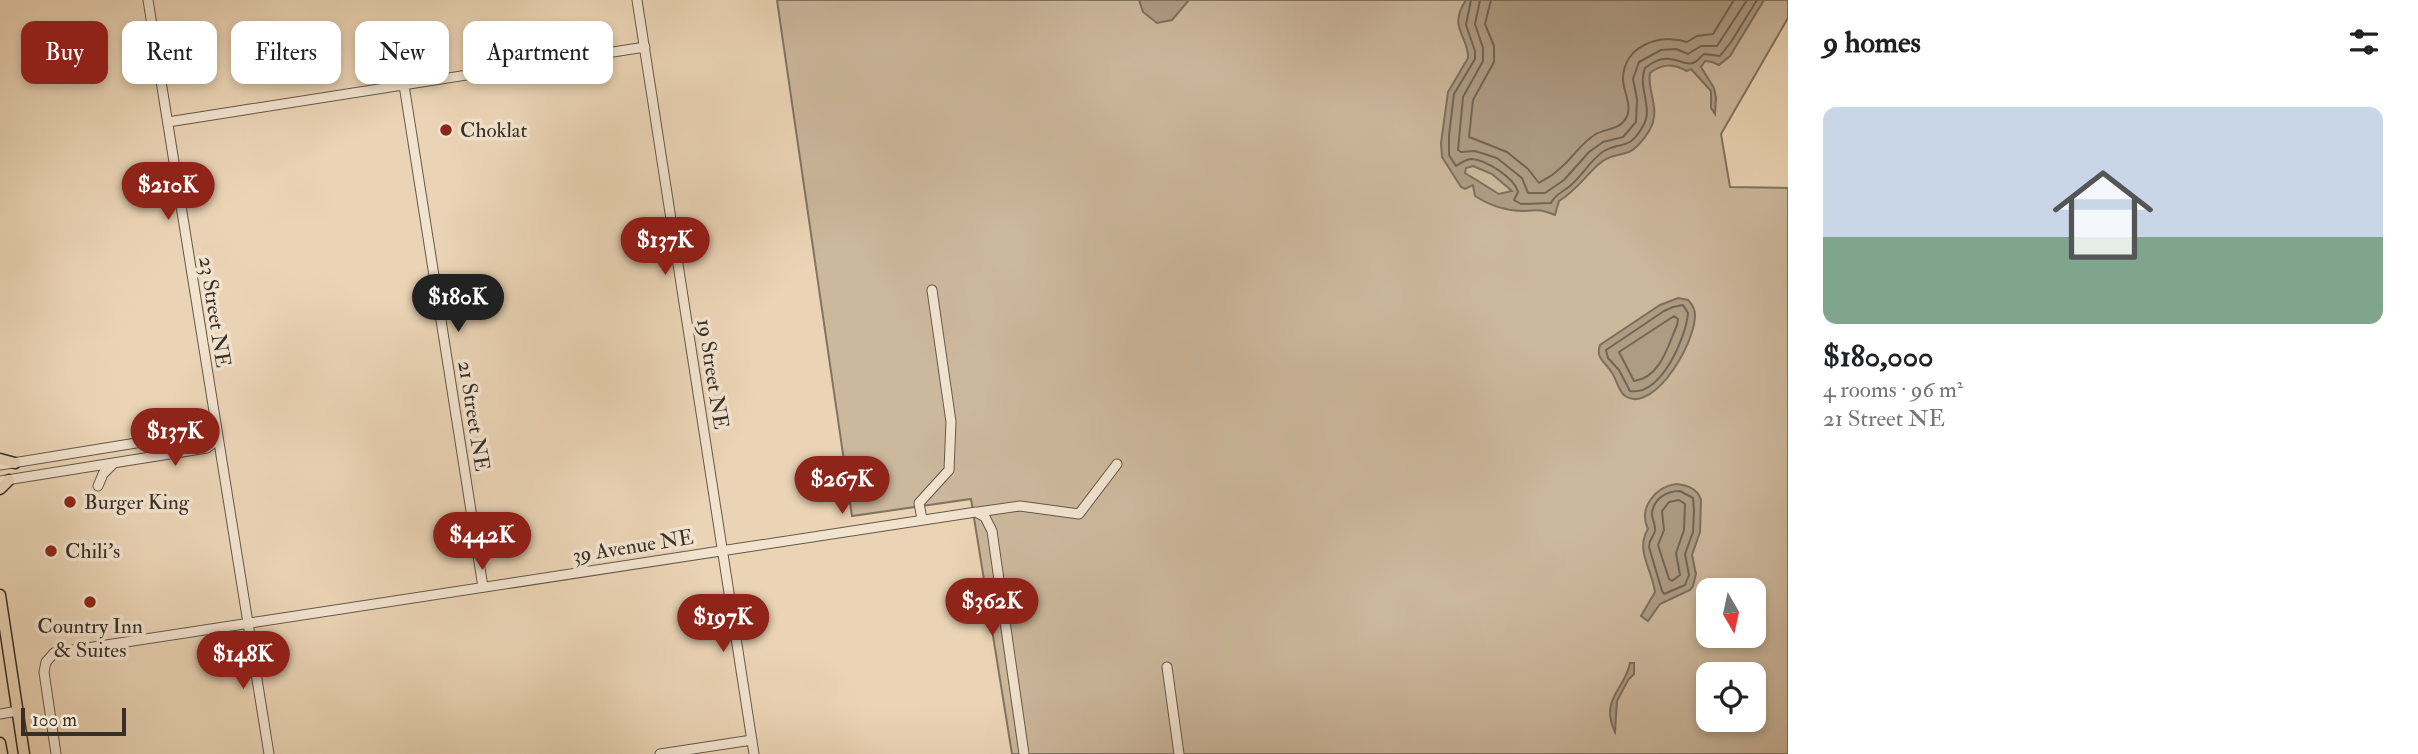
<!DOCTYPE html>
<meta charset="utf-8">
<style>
:root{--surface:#fff;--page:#f6f6f6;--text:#202124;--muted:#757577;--line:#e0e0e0;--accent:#8f2418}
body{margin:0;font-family:"IM FELL Double Pica",serif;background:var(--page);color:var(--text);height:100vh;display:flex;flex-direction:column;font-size:26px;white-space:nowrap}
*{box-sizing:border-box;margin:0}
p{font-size:23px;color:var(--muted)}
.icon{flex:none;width:38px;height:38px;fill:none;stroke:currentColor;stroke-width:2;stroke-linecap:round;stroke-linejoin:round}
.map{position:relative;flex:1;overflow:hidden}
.sheet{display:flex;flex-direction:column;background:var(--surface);width:630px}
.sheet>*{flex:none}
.banner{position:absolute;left:21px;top:21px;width:665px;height:63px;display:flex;gap:14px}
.needle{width:46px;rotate:171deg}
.buttons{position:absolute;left:1696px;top:578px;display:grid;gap:14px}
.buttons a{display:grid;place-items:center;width:70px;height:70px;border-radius:14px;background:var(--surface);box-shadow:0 4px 10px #0003;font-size:35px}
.scale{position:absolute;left:21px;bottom:18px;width:105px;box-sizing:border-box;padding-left:7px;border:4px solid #372f26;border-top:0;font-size:19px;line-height:24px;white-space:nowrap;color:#372f26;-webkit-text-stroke:5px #f2e3cf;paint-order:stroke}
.price{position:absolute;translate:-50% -60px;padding:0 16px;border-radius:24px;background:var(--accent);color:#fff;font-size:23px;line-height:46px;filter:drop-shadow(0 2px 4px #0008)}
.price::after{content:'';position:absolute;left:50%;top:42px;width:21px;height:16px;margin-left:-10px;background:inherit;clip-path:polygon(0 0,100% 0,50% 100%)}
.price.selected{background:#222;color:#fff}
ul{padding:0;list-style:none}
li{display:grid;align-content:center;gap:14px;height:371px;padding:0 35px}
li+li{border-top:2px solid var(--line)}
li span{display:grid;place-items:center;height:217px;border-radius:14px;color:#555}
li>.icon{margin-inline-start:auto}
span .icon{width:126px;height:126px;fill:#fffc;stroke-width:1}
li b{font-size:30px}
h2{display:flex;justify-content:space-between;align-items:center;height:84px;padding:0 35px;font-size:30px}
.tag{padding:0 24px;border-radius:14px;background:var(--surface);box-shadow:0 4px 10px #0003;font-size:24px;line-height:63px}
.tag.selected{background:var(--accent);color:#fff}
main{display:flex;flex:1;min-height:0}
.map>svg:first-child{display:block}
.green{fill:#ccb89d;stroke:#827462;stroke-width:2;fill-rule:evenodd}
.water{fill:#ae9c84;stroke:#7e705e;stroke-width:2;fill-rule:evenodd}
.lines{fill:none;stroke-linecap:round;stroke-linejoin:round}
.shore{stroke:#726655;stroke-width:2}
.minor-casing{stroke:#64584a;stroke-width:11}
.major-casing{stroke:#372f26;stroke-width:13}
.minor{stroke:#f2e3cf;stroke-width:9}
.major{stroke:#ebd4b5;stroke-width:10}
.poi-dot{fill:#8f2418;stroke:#f2e3cf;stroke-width:2.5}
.labels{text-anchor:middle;stroke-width:7;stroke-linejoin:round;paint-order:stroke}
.poi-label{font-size:21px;fill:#372f26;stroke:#f2e3cf;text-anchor:start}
.street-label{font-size:21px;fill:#372f26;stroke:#f2e3cf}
</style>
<main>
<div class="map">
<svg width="1788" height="754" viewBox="0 0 1788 754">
<rect width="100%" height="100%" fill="#ebd4b5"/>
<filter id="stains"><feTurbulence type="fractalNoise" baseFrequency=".00286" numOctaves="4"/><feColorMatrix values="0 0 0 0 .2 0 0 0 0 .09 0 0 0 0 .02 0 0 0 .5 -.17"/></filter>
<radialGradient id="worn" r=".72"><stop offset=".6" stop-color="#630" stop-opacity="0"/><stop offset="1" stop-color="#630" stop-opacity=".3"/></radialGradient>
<path class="green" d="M777 0H1788V18L1721 134 1730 187 1788 188V754H1012L971 499 852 516ZM1708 590H1754V635H1708ZM1708 674H1754V719H1708Z"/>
<path class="water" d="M1139 0H1189L1172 20 1157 23 1143 12Z
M1466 0H1764L1730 56 1719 65 1712 62 1705 61 1701 67 1714 88 1716 98 1715 114 1711 108V91L1691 69 1687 71C1673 64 1663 63 1650 73 1647 89 1658 105 1653 122 1650 132 1639 147 1629 152 1618 156 1609 155 1599 164 1584 177 1578 189 1559 201L1555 215C1540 209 1538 210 1523 211 1506 211 1489 205 1475 196L1473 185 1465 189 1461 187 1442 157 1441 143 1448 92 1468 58C1469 36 1447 28 1466 0ZM1473 166 1492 174 1512 191 1499 194 1465 173 1466 168Z
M1678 298 1688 300C1690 302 1693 306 1694 309 1702 333 1655 416 1625 396 1618 391 1617 380 1612 373 1606 362 1595 359 1600 345L1660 305Z
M1676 484C1687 485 1698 489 1701 500L1700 532 1692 555 1696 574 1693 586 1690 590 1660 604 1648 621 1641 616 1655 592C1652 569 1635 550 1648 529 1638 508 1655 487 1676 484Z
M1630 663H1634V674L1628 680 1617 701 1615 732C1599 699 1626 688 1630 663Z"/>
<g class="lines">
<path class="shore" d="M1471 0 1466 25 1475 51V59L1454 94 1449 135V155L1456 166C1461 163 1466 159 1472 159 1486 160 1515 178 1518 192L1514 200 1521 204 1551 203C1555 194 1563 192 1570 186 1583 175 1590 160 1604 151 1622 141 1629 151 1643 126 1654 108 1637 87 1645 68 1671 47 1682 69 1695 62 1699 60 1701 56 1704 54L1720 56 1731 42 1757 0
M1480 0 1475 24 1483 48V61L1463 97 1458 150 1461 152 1475 151 1497 158 1522 178 1528 193H1545L1564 180 1589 152 1603 142 1623 137 1636 122 1637 99 1633 79 1639 62 1661 50 1676 49 1688 54 1701 46H1717L1747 0
M1491 0 1485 24 1494 46V62L1473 100 1469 137 1507 152 1528 169 1539 183C1545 179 1552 176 1557 171 1572 160 1579 144 1596 134 1607 128 1621 130 1627 116 1632 105 1623 90 1623 79 1623 46 1660 33 1687 42L1697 36 1713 34 1734 0
M1683 305 1688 313C1686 338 1661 396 1630 391L1619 370 1608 358 1606 350 1664 311 1673 307Z
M1674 316 1678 319 1677 325C1668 346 1660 378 1634 381L1619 352Z
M1680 491 1693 498 1694 510 1693 532 1685 554 1689 575 1685 585 1664 594 1662 591 1649 547C1649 539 1653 538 1655 531 1656 525 1652 520 1652 514 1653 499 1666 491 1680 491Z
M1679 500 1685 504 1684 530 1676 553 1680 575 1672 581 1669 579 1658 545 1664 530 1662 511 1669 502Z"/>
<defs>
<path id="minor" d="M148 0 269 754
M637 0 754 754
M404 85 483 587
M168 122 645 47
M0 465 204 432 218 439
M0 481 207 448 218 439
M98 486 103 474 114 463
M978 512 1020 506 1079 514 1117 464
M922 519 919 503 949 470 951 422 932 290
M1167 667 1179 754
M0 714 18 711
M56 754 44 672 46 662 54 653 976 512 985 517 992 531 1024 754
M660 754 752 740"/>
<path id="major" d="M0 459 15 463
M0 489 9 480
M0 595 24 754
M0 743 2 754"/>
</defs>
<use href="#minor" class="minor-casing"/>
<use href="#major" class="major-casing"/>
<use href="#minor" class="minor"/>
<use href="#major" class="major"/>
</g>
<g class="poi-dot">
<circle cx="446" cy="130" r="7"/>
<circle cx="70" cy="502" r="7"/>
<circle cx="51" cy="551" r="7"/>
<circle cx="90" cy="602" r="7"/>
</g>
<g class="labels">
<g class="poi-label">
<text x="460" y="137">Choklat</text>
<text x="84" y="509">Burger King</text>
<text x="65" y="558">Chili's</text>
<text x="90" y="633" text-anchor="middle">Country Inn<tspan x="90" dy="24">&amp; Suites</tspan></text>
</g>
<g class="street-label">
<text transform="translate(215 312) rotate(81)" y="7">23 Street NE</text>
<text transform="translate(713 374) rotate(81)" y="7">19 Street NE</text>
<text transform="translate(474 416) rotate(81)" y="7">21 Street NE</text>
<text transform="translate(633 546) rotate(-9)" y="7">39 Avenue NE</text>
</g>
</g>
<rect width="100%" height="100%" filter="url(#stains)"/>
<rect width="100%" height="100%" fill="url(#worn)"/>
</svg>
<div class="buttons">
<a><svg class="needle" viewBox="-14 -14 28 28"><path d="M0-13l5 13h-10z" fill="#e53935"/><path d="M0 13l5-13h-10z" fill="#757577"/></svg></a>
<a><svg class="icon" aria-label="locate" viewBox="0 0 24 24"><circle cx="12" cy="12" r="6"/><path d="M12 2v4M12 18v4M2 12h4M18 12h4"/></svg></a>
</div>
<div class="scale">100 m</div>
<b class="price" style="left:168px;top:222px">$210K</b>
<b class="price" style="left:665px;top:277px">$137K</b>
<b class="price selected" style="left:458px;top:334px">$180K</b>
<b class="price" style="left:175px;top:468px">$137K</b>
<b class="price" style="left:842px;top:516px">$267K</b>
<b class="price" style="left:482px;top:572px">$442K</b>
<b class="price" style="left:992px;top:638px">$362K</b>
<b class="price" style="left:723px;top:654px">$197K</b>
<b class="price" style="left:243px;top:691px">$148K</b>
<div class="banner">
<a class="tag selected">Buy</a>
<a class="tag">Rent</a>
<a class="tag">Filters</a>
<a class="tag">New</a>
<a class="tag">Apartment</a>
</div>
</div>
<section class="sheet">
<h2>9 homes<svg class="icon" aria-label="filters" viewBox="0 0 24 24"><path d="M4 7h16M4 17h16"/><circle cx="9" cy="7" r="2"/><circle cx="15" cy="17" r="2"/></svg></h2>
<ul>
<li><span style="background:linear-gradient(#c9d6e8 60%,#7fa58c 0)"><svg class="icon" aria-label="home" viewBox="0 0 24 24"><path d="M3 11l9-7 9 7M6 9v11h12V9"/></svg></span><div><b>$180,000</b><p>4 rooms · 96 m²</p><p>21 Street NE</p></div></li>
</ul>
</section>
</main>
